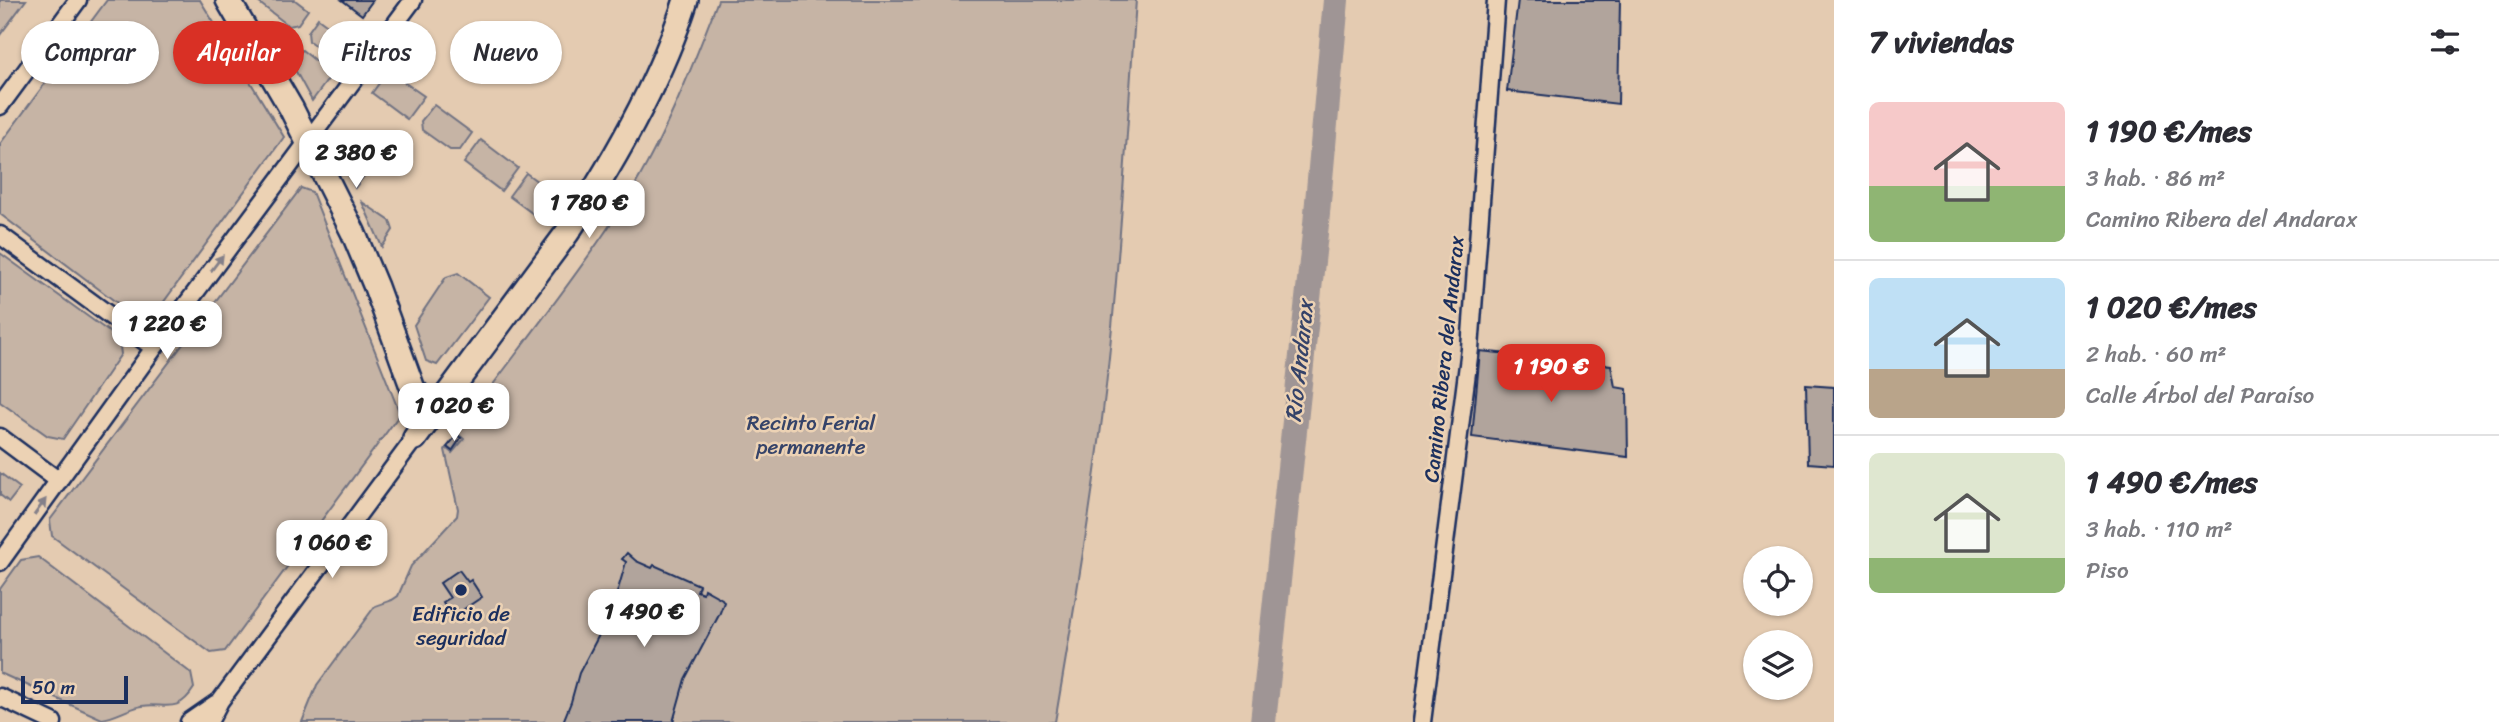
<!DOCTYPE html>
<html lang="es">
<meta charset="utf-8">
<style>
:root{--surface:#fff;--page:#f7f7f7;--text:#2b2b33;--muted:#7c7c81;--line:#e1e1e2;--accent:#d93025}
body{margin:0;font-family:Sriracha,sans-serif;background:var(--page);color:var(--text);height:100vh;display:flex;flex-direction:column;font-size:26px;white-space:nowrap}
*{box-sizing:border-box;margin:0}
p{font-size:23px;color:var(--muted)}
.icon{flex:none;width:38px;height:38px;fill:none;stroke:currentColor;stroke-width:2;stroke-linecap:round;stroke-linejoin:round}
.map{position:relative;flex:1;overflow:hidden}
.side{display:flex;flex-direction:column;background:var(--surface);width:665px}
.side>*{flex:none}
.banner{position:absolute;left:21px;top:21px;width:665px;height:63px;display:flex;gap:14px}
.fabs{position:absolute;left:1743px;top:546px;display:grid;gap:14px}
.fabs a{display:grid;place-items:center;width:70px;height:70px;border-radius:50%;background:var(--surface);box-shadow:0 2px 5px #0004;font-size:35px}
.scale{position:absolute;left:21px;bottom:18px;width:107px;box-sizing:border-box;padding-left:7px;border:4px solid #1b2f5e;border-top:0;font-size:19px;line-height:24px;white-space:nowrap;color:#1b2f5e;-webkit-text-stroke:5px #ecd2b4;paint-order:stroke}
.price{position:absolute;translate:-50% -60px;padding:0 16px;border-radius:14px;background:#fff;color:#222;font-size:23px;line-height:46px;filter:drop-shadow(0 2px 4px #0008)}
.price::after{content:'';position:absolute;left:50%;top:42px;width:21px;height:16px;margin-left:-10px;background:inherit;clip-path:polygon(0 0,100% 0,50% 100%)}
.price.selected{background:var(--accent);color:#fff}
ul{padding:0;list-style:none}
li{display:flex;align-items:center;gap:21px;height:175px;padding:0 35px}
li+li{border-top:2px solid var(--line)}
li span{display:grid;place-items:center;flex:none;width:196px;height:140px;border-radius:10px;color:#555}
li>.icon{margin-inline-start:auto}
span .icon{width:84px;height:84px;fill:#fffc;stroke-width:1}
li b{font-size:30px}
h2{display:flex;justify-content:space-between;align-items:center;height:84px;padding:0 35px;font-size:30px}
.tag{padding:0 24px;border-radius:32px;background:var(--surface);box-shadow:0 2px 5px #0004;font-size:24px;line-height:63px}
.tag.selected{background:var(--accent);color:#fff}
main{display:flex;flex:1;min-height:0}
.map>svg:first-child{display:block}
.green{fill:#c6b4a5;stroke:#707282;stroke-width:2}
.lines{fill:none;stroke-linecap:round;stroke-linejoin:round}
.river{stroke:#9f9595;stroke-width:26}
.building{fill:#b1a49c;stroke:#1b2f5e;stroke-width:2}
.street-casing{stroke:#1b2f5e;stroke-width:21}
.secondary-casing{stroke:#1b2f5e;stroke-width:28}
.street{stroke:#ecd2b4;stroke-width:16}
.secondary{stroke:#ecd2b4;stroke-width:23}
.oneway{fill:#848089}
.poi-dot{fill:#1b2f5e;stroke:#ecd2b4;stroke-width:2.5}
.labels{text-anchor:middle;stroke-width:5;stroke-linejoin:round;paint-order:stroke}
.street-label{font-size:21px;fill:#1b2f5e;stroke:#ecd2b4}
.park-label{font-size:21px;fill:#354369;stroke:#ecd2b4}
.poi-label{font-size:21px;fill:#1b2f5e;stroke:#ecd2b4}
.water-label{font-size:23px;font-style:italic;fill:#354369;stroke:#ecd2b4}
</style>
<main>
<div class="map">
<svg width="1834" height="722" viewBox="0 0 1834 722">
<rect width="100%" height="100%" fill="#e4cbb1"/>
<filter id="ink" filterUnits="userSpaceOnUse"><feTurbulence type="fractalNoise" baseFrequency=".0143" numOctaves="2"/><feDisplacementMap in="SourceGraphic" scale="14" xChannelSelector="R" yChannelSelector="G"/><feConvolveMatrix kernelMatrix="1 2 1 2 8 2 1 2 1" color-interpolation-filters="sRGB"/></filter>
<g filter="url(#ink)">
<path class="green" d="M0 0H26L0 35Z
M107 0H200L284 137 152 318H137L0 214V144Z
M259 0H295L308 10 298 24 289 26 258 2Z
M718 0H1136C1127 129 1120 258 1106 386 1093 499 1074 610 1055 722H302L317 685 375 606 392 600 398 596 411 566 457 516 458 509 445 450 446 448 452 453 464 439 457 433C510 360 568 289 618 213 661 147 690 73 718 0Z
M318 18 354 45 340 64 309 41 308 32Z
M302 50 332 74 312 101 288 57 293 51Z
M388 71 424 96 407 119 372 93Z
M434 105 472 133 460 150H450L422 130 421 121Z
M339 134 370 156 372 165 355 188 333 143Z
M481 140 518 168 501 191 464 163Z
M526 173 561 199 544 222 509 196Z
M301 188 312 192 400 414 225 651 211 653 52 536 50 520Z
M362 202 390 221 393 230 382 247Z
M0 253 119 339 121 354 63 439 48 436 0 402Z
M458 273 489 297 437 365 426 361 414 325 446 277Z
M0 473 20 488 9 502 0 495Z
M38 557 191 673 194 688C175 719 160 698 134 708 122 712 114 717 102 719L0 673V589L21 560Z"/>
<g class="lines">
<path class="river" d="M1263 722 1316 224 1336 0"/>
</g>
<path class="building" d="M342 0H373L362 15Z
M1518 0H1620L1618 104 1507 91Z
M1480 351 1611 365 1615 387 1627 389 1628 457 1472 437Z
M1806 385 1834 387V465L1808 463Z
M457 435 461 438 452 451 447 447Z
M627 553 636 561 652 568 654 565 699 585 697 591 703 593 704 589 722 599 724 602 719 615 685 679 673 722H563L571 702 579 673 612 610 626 562 622 559Z
M459 570 468 582 471 580 482 597 452 617 443 602 450 598 440 583Z"/>
<g class="lines">
<defs>
<path id="street" d="M0 106 78 0
M0 235 154 348
M0 437 59 481
M0 562 154 348 413 0
M0 697 53 722
M189 722 215 704
M209 722 220 701 415 438
M1422 722 1470 349 1496 0"/>
<path id="secondary" d="M228 0 291 108 353 232 376 287 413 389 434 412
M415 438 567 233C614 162 660 82 686 0"/>
</defs>
<use href="#street" class="street-casing"/>
<use href="#secondary" class="secondary-casing"/>
<use href="#street" class="street"/>
<use href="#secondary" class="secondary"/>
</g>
<defs><path id="oneway-solid" d="M-6-.8H1V-3.2L6.5 0L1 3.2V.8H-6Z" transform="scale(1.75)"/></defs>
<g class="oneway">
<use href="#oneway-solid" transform="translate(217 263) rotate(-53)"/>
<use href="#oneway-solid" transform="translate(40 507) rotate(-54)"/>
</g>
</g>
<circle class="poi-dot" cx="461" cy="590" r="7"/>
<g class="labels">
<g class="street-label">
<text transform="translate(1444 359) rotate(-84)" y="7">Camino Ribera del Andarax</text>
</g>
<g class="park-label">
<text x="811" y="430">Recinto Ferial<tspan x="811" dy="24">permanente</tspan></text>
</g>
<g class="poi-label">
<text x="461" y="621">Edificio de<tspan x="461" dy="24">seguridad</tspan></text>
</g>
<g class="water-label">
<text transform="translate(1299 361) rotate(-84)" y="8">Río Andarax</text>
</g>
</g>
</svg>
<div class="fabs">
<a><svg class="icon" aria-label="locate" viewBox="0 0 24 24"><circle cx="12" cy="12" r="6"/><path d="M12 2v4M12 18v4M2 12h4M18 12h4"/></svg></a>
<a><svg class="icon" aria-label="layers" viewBox="0 0 24 24"><path d="M12 4l9 5-9 5-9-5zM3 14l9 5 9-5"/></svg></a>
</div>
<div class="scale">50 m</div>
<b class="price" style="left:356px;top:190px">2 380 €</b>
<b class="price" style="left:589px;top:240px">1 780 €</b>
<b class="price" style="left:167px;top:361px">1 220 €</b>
<b class="price selected" style="left:1551px;top:404px">1 190 €</b>
<b class="price" style="left:454px;top:443px">1 020 €</b>
<b class="price" style="left:332px;top:580px">1 060 €</b>
<b class="price" style="left:644px;top:649px">1 490 €</b>
<div class="banner">
<a class="tag">Comprar</a>
<a class="tag selected">Alquilar</a>
<a class="tag">Filtros</a>
<a class="tag">Nuevo</a>
</div>
</div>
<section class="side">
<h2>7 viviendas<svg class="icon" aria-label="filters" viewBox="0 0 24 24"><path d="M4 7h16M4 17h16"/><circle cx="9" cy="7" r="2"/><circle cx="15" cy="17" r="2"/></svg></h2>
<ul>
<li><span style="background:linear-gradient(#f6c9c9 60%,#8fb573 0)"><svg class="icon" aria-label="home" viewBox="0 0 24 24"><path d="M3 11l9-7 9 7M6 9v11h12V9"/></svg></span><div><b>1 190 €/mes</b><p>3 hab. · 86 m²</p><p>Camino Ribera del Andarax</p></div></li>
<li><span style="background:linear-gradient(#bfe0f5 65%,#b9a48a 0)"><svg class="icon" aria-label="home" viewBox="0 0 24 24"><path d="M3 11l9-7 9 7M6 9v11h12V9"/></svg></span><div><b>1 020 €/mes</b><p>2 hab. · 60 m²</p><p>Calle Árbol del Paraíso</p></div></li>
<li><span style="background:linear-gradient(#dfe7d0 75%,#8fb573 0)"><svg class="icon" aria-label="home" viewBox="0 0 24 24"><path d="M3 11l9-7 9 7M6 9v11h12V9"/></svg></span><div><b>1 490 €/mes</b><p>3 hab. · 110 m²</p><p>Piso</p></div></li>
</ul>
</section>
</main>
